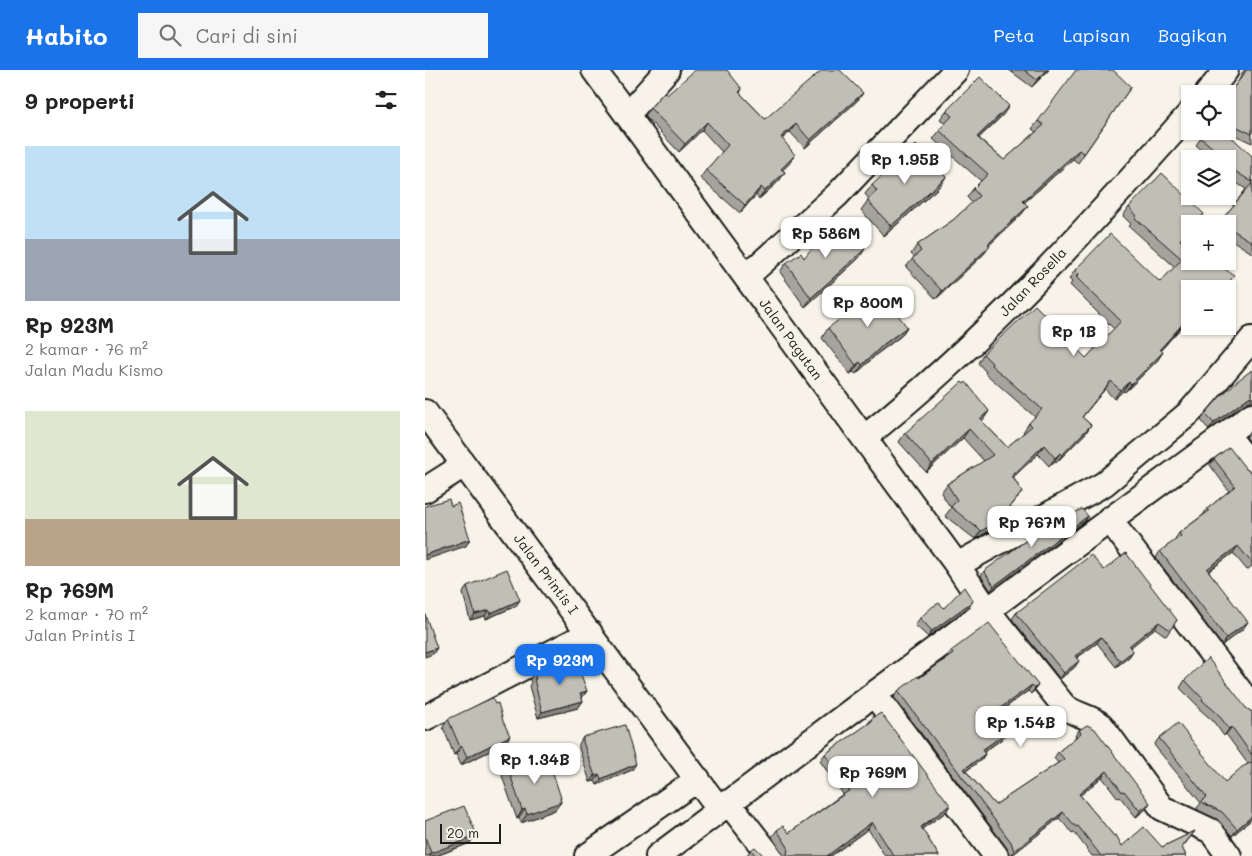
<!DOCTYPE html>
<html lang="id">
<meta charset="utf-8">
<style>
:root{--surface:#fff;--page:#f6f6f6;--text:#222;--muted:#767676;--accent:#1a73e8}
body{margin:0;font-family:Mali,sans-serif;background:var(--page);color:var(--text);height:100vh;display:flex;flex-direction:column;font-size:19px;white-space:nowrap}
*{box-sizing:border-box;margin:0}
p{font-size:16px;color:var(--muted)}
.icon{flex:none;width:28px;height:28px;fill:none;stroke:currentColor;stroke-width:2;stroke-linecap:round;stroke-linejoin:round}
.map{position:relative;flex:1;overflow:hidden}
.panel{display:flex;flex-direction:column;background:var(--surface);width:425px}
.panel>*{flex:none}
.fabs{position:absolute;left:756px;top:15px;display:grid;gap:10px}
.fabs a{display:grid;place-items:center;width:55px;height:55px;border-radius:0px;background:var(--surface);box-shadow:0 1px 4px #0004;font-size:25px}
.scale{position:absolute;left:15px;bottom:12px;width:61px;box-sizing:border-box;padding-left:5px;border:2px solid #1c1c1c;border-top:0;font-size:14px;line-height:18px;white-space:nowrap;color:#1c1c1c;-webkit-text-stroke:4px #f7f3e8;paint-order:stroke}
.price{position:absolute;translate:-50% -42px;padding:0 11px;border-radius:10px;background:#fff;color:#222;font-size:16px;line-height:32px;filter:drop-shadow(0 1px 2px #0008)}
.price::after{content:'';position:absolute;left:50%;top:30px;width:15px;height:11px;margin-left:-8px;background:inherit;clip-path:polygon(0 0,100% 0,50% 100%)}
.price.on{background:var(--accent);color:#fff}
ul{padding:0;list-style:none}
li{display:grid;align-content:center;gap:10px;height:265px;padding:0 25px}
li span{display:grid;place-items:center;height:155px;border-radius:0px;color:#555}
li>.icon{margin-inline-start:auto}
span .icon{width:90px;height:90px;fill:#fffc;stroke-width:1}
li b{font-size:21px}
h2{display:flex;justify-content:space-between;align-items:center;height:60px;padding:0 25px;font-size:21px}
header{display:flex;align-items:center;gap:30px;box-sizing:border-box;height:70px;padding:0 25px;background:var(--accent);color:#fff}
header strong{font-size:24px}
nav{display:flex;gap:28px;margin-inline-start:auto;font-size:18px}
.search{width:350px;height:45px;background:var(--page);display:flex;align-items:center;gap:12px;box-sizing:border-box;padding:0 18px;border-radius:0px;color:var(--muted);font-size:19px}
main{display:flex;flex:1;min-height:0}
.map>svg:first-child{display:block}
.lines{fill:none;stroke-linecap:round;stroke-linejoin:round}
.street-casing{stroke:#1c1c1c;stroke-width:28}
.street{stroke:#f7f3e8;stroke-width:24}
.wall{fill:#a5a39c;stroke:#1c1c1c}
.shaded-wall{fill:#86857f;stroke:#1c1c1c}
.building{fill:#c0beb5;stroke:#1c1c1c}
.labels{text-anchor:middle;stroke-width:5;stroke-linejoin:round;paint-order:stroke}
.street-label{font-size:14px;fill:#1c1c1c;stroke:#f7f3e8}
</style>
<header>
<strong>Habito</strong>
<div class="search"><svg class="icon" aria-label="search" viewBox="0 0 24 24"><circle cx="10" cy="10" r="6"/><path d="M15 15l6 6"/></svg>Cari di sini</div>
<nav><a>Peta</a><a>Lapisan</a><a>Bagikan</a></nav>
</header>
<main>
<section class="panel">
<h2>9 properti<svg class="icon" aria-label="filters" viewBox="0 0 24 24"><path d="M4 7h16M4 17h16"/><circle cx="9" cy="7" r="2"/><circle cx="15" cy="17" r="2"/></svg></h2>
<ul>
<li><span style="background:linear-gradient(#bfe0f5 60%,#9aa5b1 0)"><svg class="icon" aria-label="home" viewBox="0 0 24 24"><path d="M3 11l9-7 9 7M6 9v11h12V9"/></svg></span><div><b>Rp 923M</b><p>2 kamar · 76 m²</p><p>Jalan Madu Kismo</p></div></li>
<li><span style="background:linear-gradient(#dfe7d0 70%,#b9a48a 0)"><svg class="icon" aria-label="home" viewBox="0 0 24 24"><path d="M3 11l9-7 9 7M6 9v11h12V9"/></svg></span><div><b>Rp 769M</b><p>2 kamar · 70 m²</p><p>Jalan Printis I</p></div></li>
</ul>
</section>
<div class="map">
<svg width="827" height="786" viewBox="0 0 827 786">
<rect width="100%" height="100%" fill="#f7f3e8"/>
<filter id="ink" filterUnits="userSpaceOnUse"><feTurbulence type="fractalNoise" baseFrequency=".02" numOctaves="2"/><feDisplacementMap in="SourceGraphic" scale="10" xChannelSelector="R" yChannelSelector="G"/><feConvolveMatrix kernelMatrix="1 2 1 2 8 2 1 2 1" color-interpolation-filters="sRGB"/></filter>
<g filter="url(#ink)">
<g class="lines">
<defs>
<path id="street" d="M169 0 532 495 562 540 639 636C649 645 665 646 676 655L737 738 786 761 804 786
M782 24 801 0
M202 45 242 0
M321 207 412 125 531 0
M0 342 294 739
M802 365 827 397
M439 368C559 272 663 158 765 43
M0 420 39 395
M684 449 827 637
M532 495 679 414 764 343 827 269
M449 624 571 786
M0 648 165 563
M303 732 345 786
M162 786 273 709
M233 786 449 624 827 345"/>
</defs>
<use href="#street" class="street-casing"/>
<use href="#street" class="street"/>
</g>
<path class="wall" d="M584 0H624L607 17Z
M819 0H827V73L801 61H802V26L814 10Z
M706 17 653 93 648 89 600 132 597 144 564 175 559 184 511 229 481 197 489 187 486 184 492 175 528 150 547 133 542 127 548 119 556 111 508 69 520 54 515 49 521 41 578 45 554 68 579 90 611 62 607 59 613 51Z
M317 19 315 23 340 49 438 23 432 31 380 78 365 62 357 69 364 94 357 100 360 102 354 111 334 129 331 125 315 143 275 108 281 100 297 82 277 60 254 82 220 46 225 38 242 25Z
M776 68 827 86V183L802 167V154H794L821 119 802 107V89H787L771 75Z
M447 115 515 116 459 166 436 140 444 129 440 124Z
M704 137 779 144 772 154H765V162L756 171 765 219V250L764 249 736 280 738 282 732 291 700 322 698 321 689 329 680 319 657 347 666 355 660 364 631 393 629 392 624 396 613 384 588 407 597 422 568 459 550 469 520 446 526 438 516 423 522 414 559 391 538 368 501 402 474 372 480 363 564 341 557 351 582 377 599 363 598 362 604 353 610 347 560 303 561 302 553 293 558 284 661 288 689 259 645 215 647 212 644 209 650 200 735 212 750 197 704 156 706 154 698 146Z
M379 188H434L380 237 355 202 361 193Z
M482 257 476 266 452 284 431 304 428 302 425 304 397 268 403 258Z
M827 300V332L825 331 819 334 784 360 776 350 780 344Z
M827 359V375L821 367Z
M789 389 821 399 827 403V496L822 500 808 483 784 501 818 559 797 575 731 488 735 481 751 470 750 469 754 463 778 445 782 439 804 421 785 395Z
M663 446 660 451 566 521 556 506 559 501Z
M679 500 752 550 741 566 730 558 705 577 708 581 704 587 691 597 672 573 652 588 650 597 635 609 587 549 591 543Z
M42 516 91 536 61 549 60 546 45 550 38 523Z
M544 537 503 567 490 555 495 548 519 538Z
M526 581 613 615 609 621 606 624 603 621 569 646 581 663 577 669 559 682 560 684 556 690 541 701 570 735 633 693 629 688 633 682 651 667 650 666 654 660 721 739 711 747 695 727 693 728 677 707 655 725 697 776 737 777 770 761 757 778 761 786H667L649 762 647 763 634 748 586 786H585L582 778 469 627 473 621 494 608 522 588V587Z
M109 603 162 621 157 628 158 631 153 638 113 648 104 616 106 613 105 609Z
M760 610 821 638 827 642V749L807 766 792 749 773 740 772 738 776 733 729 675 734 668 800 712 823 694 801 664 799 666 788 651 772 637 773 636 755 618Z
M23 649 80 674 36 695 31 684 29 685 18 657Z
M446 649 525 735 521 742 497 759 514 786H460L443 759 406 786H358V784L347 767 352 760 364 763 418 724 395 691 400 684 442 655Z
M158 667 207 700 172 715 170 711 165 712 154 678V674Z
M83 698 135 729 136 732 130 740 96 753 94 748 92 749 77 706Z
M0 751 51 763 45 773 11 786H0Z
M326 780 339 786H321Z"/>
<path class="shaded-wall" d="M622 0H624L607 17 612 10Z
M438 23 432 31 380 78 385 70Z
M584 36 578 45 546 75 552 67Z
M282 52 277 60 254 82 260 74Z
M371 54 365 62 350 75 356 67Z
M654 80 648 89 592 139 598 131Z
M370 85 364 94 350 107 356 99Z
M360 102 354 111 334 129 340 121Z
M521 107 515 116 459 166 466 156Z
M336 117 331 125 315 143 320 135Z
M603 136 597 144 557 182 563 174Z
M765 159V162L749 178 755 170Z
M565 176 559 184 511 229 517 221Z
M440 179 434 188 380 237 386 228Z
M765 246V247L729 288 735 279Z
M482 257 476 266 452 284 431 304 437 295 459 274Z
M738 282 732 291 700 322 706 314Z
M435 292 428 302 425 304 431 295Z
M686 311 680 319 651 355 657 347Z
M704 312 698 321 689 329 695 320Z
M827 326V332L825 331 819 334 784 360 789 353 824 327Z
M564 341 558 350 549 358 555 349Z
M666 355 660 364 631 393 637 385Z
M544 359 538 368 501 402 507 394Z
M619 375 613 384 581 414 587 406Z
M635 383 629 392 624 396 630 388Z
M597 422 568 459 550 469 556 461Z
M663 446 660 451 566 521 569 516Z
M45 469 41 476 0 490V485Z
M813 476 808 483 778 505 782 499Z
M95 530 91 536 61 549 66 543Z
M548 531 544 537 503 567 507 561Z
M64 540 60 546 45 550 50 544Z
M734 552 730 558 700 582 704 576Z
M823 552 818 559 797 575 801 568Z
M676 567 672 573 646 592 650 586Z
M12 578 8 584 0 587V582Z
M708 581 704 587 691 597 695 591Z
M654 591 650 597 635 609 639 603Z
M607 615 603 621 563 650 567 644Z
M613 615 609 621 606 624 610 618Z
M162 621 157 627 151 630 155 623Z
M158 631 153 638 113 648 117 642Z
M807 657 801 664 799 666 804 659Z
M581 663 577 669 553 686 557 680Z
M85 666 80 674 36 695 42 687Z
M37 676 31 684 29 685 35 677Z
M560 684 556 690 535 705 539 699Z
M211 694 207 700 172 715 176 709Z
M682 701 677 707 650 730 654 724Z
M174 704 170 711 165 712 170 706Z
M136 728 132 733 136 732 130 740 96 753 102 744Z
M725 733 721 739 711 747 715 741Z
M525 735 521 742 491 763 496 757Z
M100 739 94 748 92 749 97 740Z
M638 742 634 748 586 786 589 781Z
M827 746V749L807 766 812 759Z
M447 752 443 759 406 786H402Z
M51 763 45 773 11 786H4L6 783Z"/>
<path class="building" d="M270 0H302L317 19 314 22 340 49 397 0H415L438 23 385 70 371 54 356 67 370 85 356 99 360 102 340 121 336 117 320 135 281 100 303 75 282 52 260 74 225 38 239 22 242 25Z
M599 0H622L612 10Z
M651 0H688L706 17 659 84 654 80 598 131 603 136 563 174 565 176 517 221 487 189 496 181 492 175 528 150 554 126 548 119 563 104 514 60 527 46 521 41 555 7 584 36 552 67 579 90 619 55 613 51Z
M821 0H827V64L802 52V26L819 4Z
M782 61H800L827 86V112L802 96V89H793L795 84 776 68Z
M491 75 521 107 466 156 442 130 452 121 447 115Z
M737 103 779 144 770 154H765V159L755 170 765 176V191H787L809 205 800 219H765V246L735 279 738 282 706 314 704 312 695 320 686 311 657 347 666 355 637 385 635 383 630 388 619 375 587 406 597 422 574 451 556 461 526 437 532 430 522 414 568 385 544 359 507 394 480 363 537 312 539 314 541 312 564 341 555 349 582 377 607 356 604 353 617 339 566 295 567 293 558 284 610 235 661 288 696 251 651 207 654 204 650 200 685 164 735 212 757 189 710 148 712 146 704 137Z
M827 113V172L806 159 807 156 798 148Z
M421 153 440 179 386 228 361 193 376 183 379 188 402 159 407 163Z
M454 220 482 257 459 274 437 295 435 292 431 295 403 258Z
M827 300V326L824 327 789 353 780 344 794 328 812 311Z
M804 377 821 399 827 403V493L813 476 782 499 823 552 801 568 735 481 756 466 754 463 784 441 782 439 810 416 789 389Z
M24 429 26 436 33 433 45 469 0 485V436Z
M657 439 663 446 569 516 559 501 606 467Z
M701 483 752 550 745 560 734 552 704 576 708 581 695 591 676 567 650 586 654 591 639 603 591 543 666 485 679 500Z
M82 499 95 530 66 543 64 540 50 544 42 516Z
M539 517 548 531 507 561 495 548 507 537 514 533 519 538Z
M0 544 12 578 0 582Z
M564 553 613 615 610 618 607 615 567 644 581 663 557 680 560 684 539 699 570 735 639 689 633 682 656 663 654 660 662 655 670 659 725 733 715 741 699 721 697 722 682 701 654 724 689 766 691 765 697 776 719 757 737 777 770 761 757 777 761 786H676L653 756 651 757 638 742 589 781 586 772 473 621 493 606 494 608 528 584 526 581Z
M150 588 162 621 155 623 158 631 117 642 109 609H111L109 603Z
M783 588 821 638 827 642V685L807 657 804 659 793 644 777 630 778 629 760 610Z
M67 628 70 634 73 633 78 651 85 666 42 687 37 676 35 677 23 649Z
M456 643 525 735 496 757 514 786H469L447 752 402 786H361L362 785 363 777 352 760 358 756 364 763 425 720 400 684 447 651 446 649Z
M753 653 800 712 817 697 827 692V746L812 759 797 742 778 733 777 731 782 727 734 668Z
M200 655 211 694 176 709 174 704 170 706 158 672V667Z
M122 685 136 728H135L136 732 102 744 100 739 97 740 83 698Z
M39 736 51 763 48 764 49 767 6 783 0 767V751Z
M330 777 339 786H331L326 780Z"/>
</g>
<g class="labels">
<g class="street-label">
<text transform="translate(608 212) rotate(-46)" y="5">Jalan Rosella</text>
<text transform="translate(366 269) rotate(54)" y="5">Jalan Pagutan</text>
<text transform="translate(121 504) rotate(53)" y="5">Jalan Printis I</text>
</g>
</g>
</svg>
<div class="fabs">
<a><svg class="icon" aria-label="locate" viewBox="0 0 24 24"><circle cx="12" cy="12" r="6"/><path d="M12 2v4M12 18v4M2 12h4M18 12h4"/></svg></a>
<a><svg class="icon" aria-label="layers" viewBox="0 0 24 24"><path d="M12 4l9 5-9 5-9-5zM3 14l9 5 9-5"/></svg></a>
<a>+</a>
<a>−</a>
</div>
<div class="scale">20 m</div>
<b class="price" style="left:480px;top:115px">Rp 1.95B</b>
<b class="price" style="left:401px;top:189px">Rp 586M</b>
<b class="price" style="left:443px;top:258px">Rp 800M</b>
<b class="price" style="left:649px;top:287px">Rp 1B</b>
<b class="price" style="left:607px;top:478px">Rp 767M</b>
<b class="price on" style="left:135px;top:616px">Rp 923M</b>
<b class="price" style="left:596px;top:678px">Rp 1.54B</b>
<b class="price" style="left:110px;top:715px">Rp 1.34B</b>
<b class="price" style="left:448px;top:728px">Rp 769M</b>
</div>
</main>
